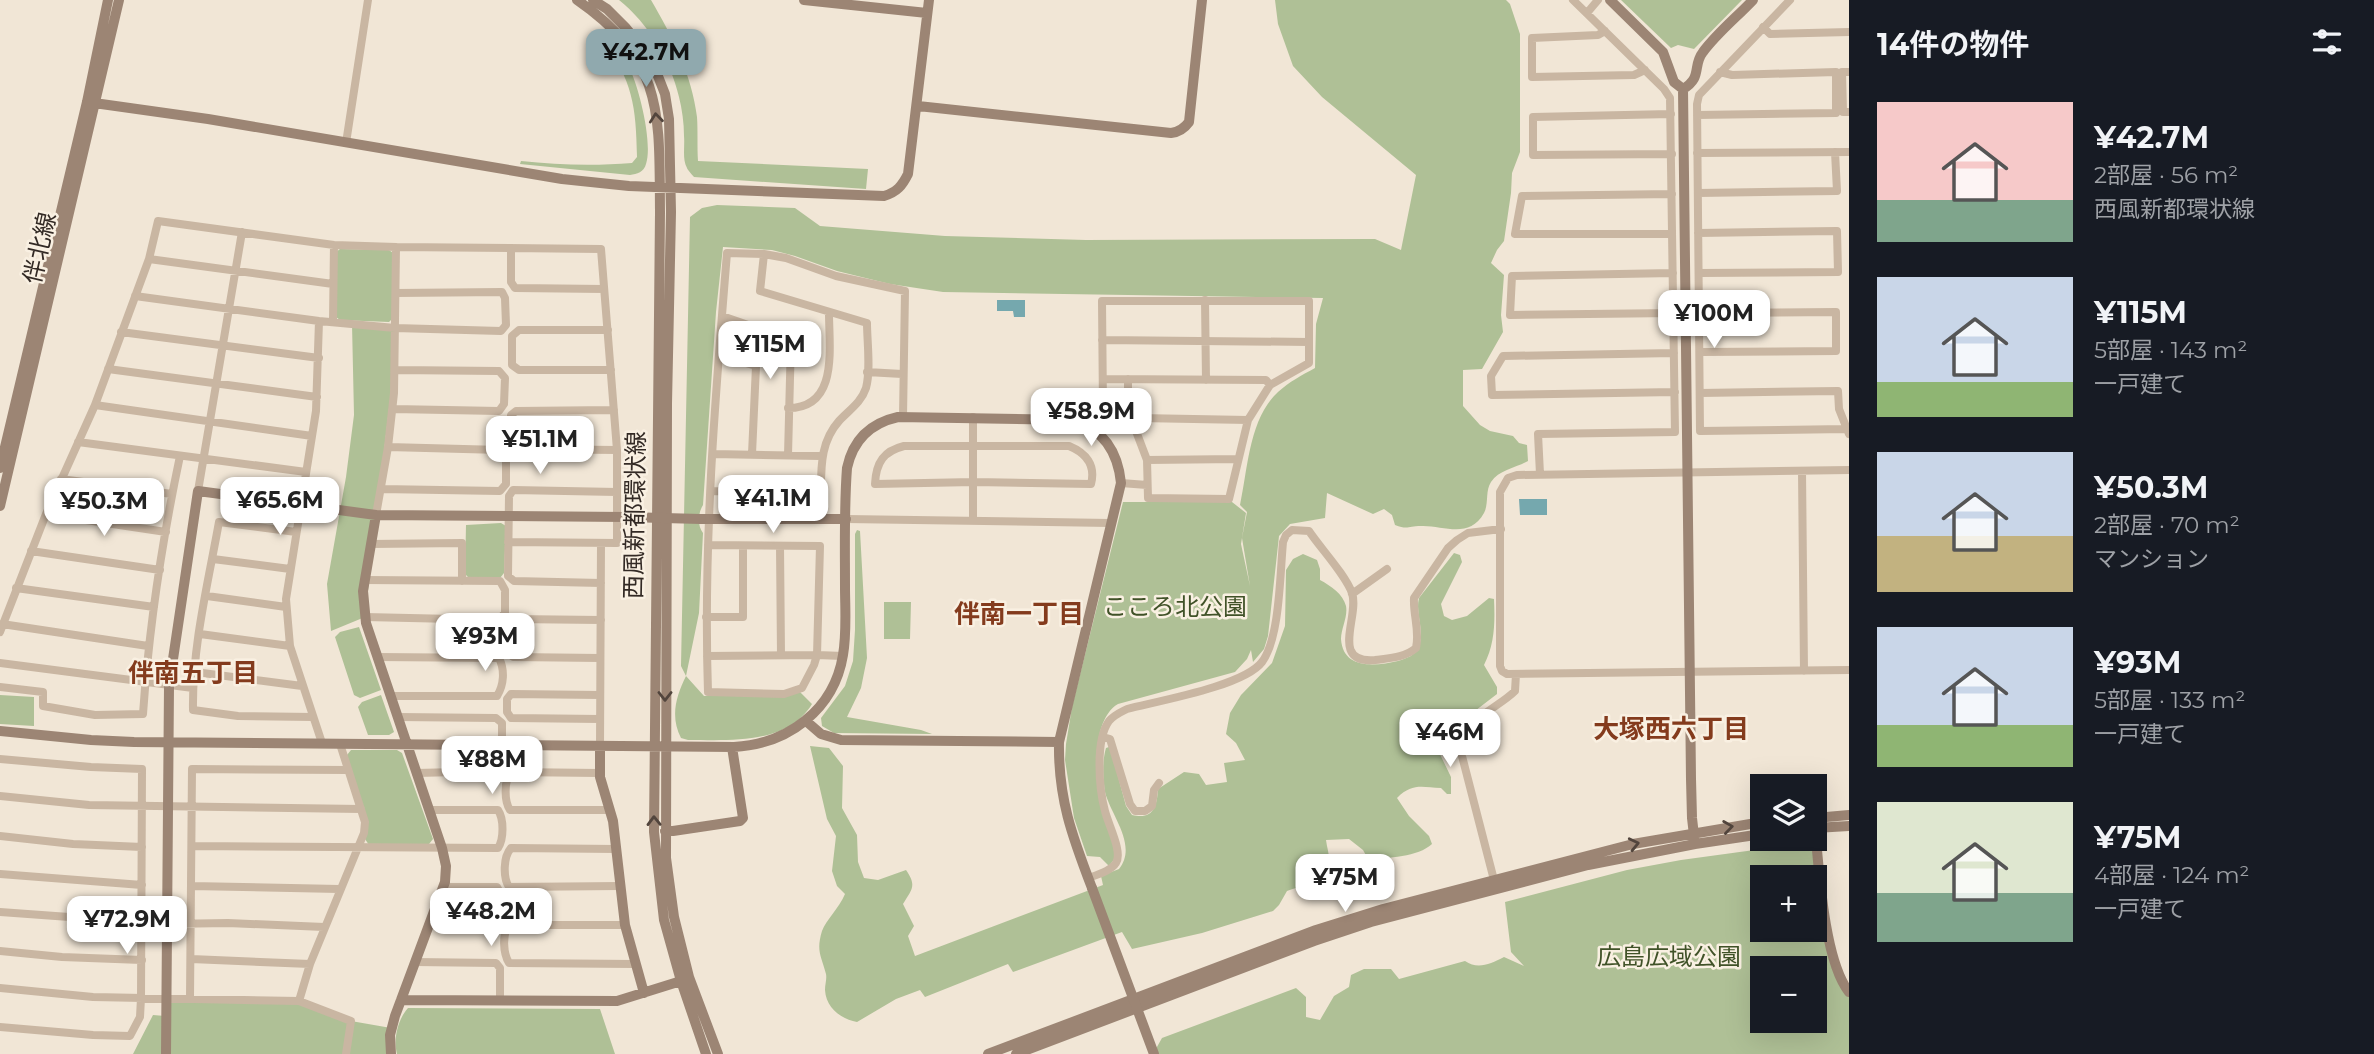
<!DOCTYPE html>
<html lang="ja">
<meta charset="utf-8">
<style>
:root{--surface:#171b24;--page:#20242c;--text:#f1f3f6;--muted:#9ea1a6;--accent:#90a9ae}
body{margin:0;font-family:Montserrat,"Noto Sans JP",sans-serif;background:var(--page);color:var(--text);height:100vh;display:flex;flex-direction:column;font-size:26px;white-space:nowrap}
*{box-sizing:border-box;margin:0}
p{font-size:23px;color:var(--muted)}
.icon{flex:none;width:38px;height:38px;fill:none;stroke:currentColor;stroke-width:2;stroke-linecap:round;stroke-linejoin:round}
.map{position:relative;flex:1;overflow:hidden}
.side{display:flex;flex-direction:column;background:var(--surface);width:525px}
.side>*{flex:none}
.fabs{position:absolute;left:1750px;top:774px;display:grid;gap:14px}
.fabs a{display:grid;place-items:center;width:77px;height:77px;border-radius:0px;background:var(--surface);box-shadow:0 7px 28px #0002;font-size:35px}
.price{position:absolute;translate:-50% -60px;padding:0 16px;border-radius:14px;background:#fff;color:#222;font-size:23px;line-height:46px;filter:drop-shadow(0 2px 4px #0008)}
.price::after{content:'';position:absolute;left:50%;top:42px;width:21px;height:16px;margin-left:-10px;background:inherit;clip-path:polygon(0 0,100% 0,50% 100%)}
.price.active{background:var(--accent);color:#111}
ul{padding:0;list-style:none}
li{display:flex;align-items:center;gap:21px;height:175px;padding:0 28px}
li span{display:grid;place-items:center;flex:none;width:196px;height:140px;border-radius:0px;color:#555}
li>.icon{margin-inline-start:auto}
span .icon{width:84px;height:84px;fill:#fffc;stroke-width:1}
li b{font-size:30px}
h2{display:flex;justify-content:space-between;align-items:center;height:84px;padding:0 28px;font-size:30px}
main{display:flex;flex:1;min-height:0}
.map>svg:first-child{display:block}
.green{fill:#afc096;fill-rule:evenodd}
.water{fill:#75a8ae}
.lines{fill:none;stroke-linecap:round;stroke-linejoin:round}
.street{stroke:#c9b6a2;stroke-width:8}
.secondary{stroke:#9c8574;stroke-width:10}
.secondary-bridge{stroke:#9c8574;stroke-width:10}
.oneway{stroke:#52453d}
.labels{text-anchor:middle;stroke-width:5;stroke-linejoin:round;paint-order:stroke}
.street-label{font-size:24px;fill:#332a25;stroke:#f9f0e2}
.park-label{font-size:24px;fill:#405228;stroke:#f9f0e2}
.neighbourhood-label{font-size:26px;font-weight:bold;fill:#843b1d;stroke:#f9f0e2}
</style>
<main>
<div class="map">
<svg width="1849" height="1054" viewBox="0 0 1849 1054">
<rect width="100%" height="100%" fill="#f1e6d6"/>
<path class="green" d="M619 0H651C672 36 692 75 697 117 698 131 697 147 698 161L868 169 866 189 694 177C693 176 687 169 687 168 682 159 685 146 684 136 684 123 682 109 679 97 671 61 648 23 619 0Z
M1275 0H1506L1510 4 1520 34V152L1512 173 1511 193 1504 241 1497 250 1491 263 1504 275 1501 315 1503 332 1482 369 1463 370V406L1480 425 1490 431 1513 436 1519 443 1527 445 1528 461C1516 468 1499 470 1491 482 1485 491 1489 504 1484 513 1469 540 1443 525 1421 526 1408 526 1408 530 1395 525L1392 515 1384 509 1373 514 1327 493 1325 518 1290 524 1279 536 1268 636 1264 649 1253 662 1251 650 1247 659 1235 672 1118 704C1100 714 1095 748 1097 768 1099 793 1110 827 1116 853V857L1109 866 1100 857 1087 856 1074 818 1065 760 1066 744 1072 707 1123 502H1232L1246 513 1241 544 1250 586 1242 538 1247 512 1240 505C1248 468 1249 419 1278 392 1289 382 1302 375 1315 368L1316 324 1323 298 943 292 890 284 837 271 795 256 772 250 723 247 716 312 703 505C698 513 697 525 703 533L699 613 686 676 704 696H786L799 691 812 704C787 745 730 740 688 740L681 738C670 717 676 696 686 676L681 666 690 217 702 208 717 205 795 208 820 226 945 236 1086 240 1375 239 1401 250 1416 175 1322 97 1293 66 1278 24Z
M1621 0H1742L1694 49 1678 45 1671 48Z
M606 37C614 46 623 56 629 67 639 87 653 143 646 164 644 172 637 174 630 175L520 164 521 161C557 165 595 166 632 163L637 157C636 106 633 81 602 39Z
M340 249 389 250 393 253V318L389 322 340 320 336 317 335 253Z
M352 324 395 328V356L365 617 331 631 327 584 346 477 354 415Z
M501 523 506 526 504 573 500 578H469L465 574 466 525Z
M857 530 860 531 867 658 861 688 847 717 921 730 932 734 834 733 822 726 821 718 845 686 853 661 855 630V534Z
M1454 553 1460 555 1462 562 1441 604 1444 616 1452 620 1467 616 1489 598 1494 599C1495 622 1495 644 1484 665L1497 687V694L1467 717 1459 728 1445 726 1439 729 1436 746 1451 777V794H1447L1441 788C1421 787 1412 783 1397 798L1409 816 1429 836 1432 844C1418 857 1388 858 1368 859L1363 850 1349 839 1326 840C1327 848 1330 856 1329 864 1329 881 1301 886 1287 891L1279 905 1273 911 1202 933 1132 949 1122 932 1013 972 1008 964 925 997 920 990 896 999 857 1022C841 1019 826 1008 825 990 825 984 827 979 826 974 821 955 816 951 822 931 826 920 839 908 845 894L837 886 832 871 836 836 827 819 810 746 829 748 843 766 842 808 857 835 858 862 864 878 878 880 906 870C917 886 912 889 903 904L914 926 908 936 915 956 1103 885 1101 876 1119 869C1138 845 1111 816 1105 792 1103 779 1102 761 1106 748L1109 747 1112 754 1126 806 1132 815C1153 820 1157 807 1158 789L1184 772 1199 774 1206 785 1227 782 1224 763 1245 760 1236 743 1226 734 1230 713 1241 695 1272 663 1285 626 1286 570 1293 559 1303 554 1317 560 1320 569V580C1331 586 1343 594 1346 606 1348 617 1341 628 1341 639 1343 670 1376 666 1398 661 1407 658 1415 656 1419 646 1425 630 1415 614 1419 598Z
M884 602H911L910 639H884Z
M359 627 381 690 360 698 354 695 335 637 340 632Z
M0 695 34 697V726L0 724Z
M381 695 394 732 389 735H368L358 707 362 702Z
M351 750H397L402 753 433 839 429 844 369 845 365 839 347 755Z
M1799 844 1812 848 1843 990 1849 997V1054H1153L1162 1038 1296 988 1306 997V1017L1320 1020 1334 996 1349 987 1351 975 1364 969H1391L1399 979 1465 961C1478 970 1490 964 1504 957L1524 966 1511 952 1505 902 1627 870 1681 860ZM1762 877H1815V929H1762ZM1762 968H1815V1020H1762Z
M167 998 299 1001 351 1021 391 1028 393 1054H133L153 1015 165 1016Z
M408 1008 600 1009 615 1054H397C393 1039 398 1019 408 1008Z"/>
<path class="water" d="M997 300H1025V317H1014L1013 311H997Z
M1519 499H1547V515H1520Z"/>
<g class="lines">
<path class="street" d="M1790 0 1699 95 1697 104 1700 431 1846 429
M1587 13 1598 0
M1763 27 1770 34 1849 32
M1605 31 1598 35 1532 38V77L1634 75 1645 70
M1849 72H1842L1843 112H1849
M1671 114 1533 117V155L1672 154
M1697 115 1836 113V72L1732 75 1720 72
M346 143 368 0
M1697 153 1849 152
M1698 193 1837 191 1835 152
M1672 194 1522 196 1515 234H1672
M1698 233 1837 231 1838 272 1699 273
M511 248V282L515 288 604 289
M149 259 333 284
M1673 273 1512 276 1510 315 1674 313
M135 296 319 321 395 328 501 331 506 325 505 298 502 292 396 293
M1205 300 1206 380
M1699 313 1836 312V351L1700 352
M722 316 791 340 788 455
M319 321 316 411 286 599 290 646 322 743
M333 322 334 245
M608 330H519L512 336V365L519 370H611
M121 332 319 358
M1102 340 1309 342
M1674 353 1503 356 1491 376 1492 395 1675 392
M719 355 756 366 752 454
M108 369 317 397
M867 372 902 374
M1103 379 1266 380 1270 385
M1700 393 1838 391 1839 409 1849 434
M95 405 312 436
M788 408C839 408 829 348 829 313
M393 409 499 411 504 404 505 378 499 371 395 370
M614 410 516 411 511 415V443L516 449 617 450
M973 417V520
M1130 420 1139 418 1248 420
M1093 428 1103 409 1102 301H1309V363L1270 385 1248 420 1229 499 1148 498 1147 460 1128 410V379
M78 442 306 472
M904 446H1069C1086 453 1096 465 1091 484L974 482 875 484C876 462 884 451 904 446Z
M713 454 821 456
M1147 460 1238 459
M1849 470 1517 475 1508 478 1500 492V666L1502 671 1507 674 1849 670
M1802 471 1804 671
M1540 474 1538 434 1675 432 1670 98 1664 89 1573 0
M61 479 172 494
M1121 483 1147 485
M381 489 500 491 506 484V457L501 450 388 447
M198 491 242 232
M711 491 814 492 821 487C821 463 822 440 839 421 849 410 861 403 866 388 871 370 867 341 867 323L760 291 764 254
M46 514 166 532
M376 515 388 447 394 393 396 247 601 249 617 450V543L508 542
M846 519 1110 523
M296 532 219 522C208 583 192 647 193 710L238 716 313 717
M371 544 462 543V581
M708 545 820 546 817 655 814 665 802 688 784 694 708 692C703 546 715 399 727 253L764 254 786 258 836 276 905 291 903 417
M780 546 781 655
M31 551 160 570
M213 559 290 569
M365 580 500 581 505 590V613L498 620 365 617
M601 583 514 581 508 576 509 496 513 490 617 492
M16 588 154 607
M1352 594 1387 569
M207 596 286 607
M706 617H743V546
M2 624 148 646
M0 632 46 514 95 405 149 259 158 221 334 245 396 247
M200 634 290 646
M707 656 817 655 843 656
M377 657 499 658C505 670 504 685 497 696H390
M600 658 513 657 507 651 508 625 512 619 601 620
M0 663 193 688
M195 672 302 686
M0 687 43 692V706L95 715 143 714C149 628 162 541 180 456
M398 717 496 718 502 723V765L499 771 416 773
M600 719 511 718 507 712V699L511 694 600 695
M1103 737 1110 739 1130 804 1135 811H1145L1152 806 1154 790 1159 783
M600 746 601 543
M0 759 91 767 142 769 141 998 140 1017 130 1036 93 1035 0 1027
M599 773 511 772C504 780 504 801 510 810H610
M0 796 89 805 361 809
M0 836 73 844 142 847
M192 846 498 848C504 839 504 819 498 810H429
M616 849 511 848C503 857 503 878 509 887L620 886
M0 874 142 885
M1088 878C1097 875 1111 871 1116 863 1123 852 1108 824 1105 811 1099 789 1095 740 1109 721 1114 715 1121 712 1127 709 1158 701 1244 686 1262 662 1280 638 1280 573 1283 542L1286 535 1292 530 1309 531C1321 549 1345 574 1352 593 1360 616 1329 664 1375 660 1390 658 1404 658 1416 648 1420 631 1413 615 1414 598L1448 548 1457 540 1468 533 1501 529
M1494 880 1462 756C1456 722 1496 710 1515 691L1516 674
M191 886 339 889
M0 912 166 924 228 923 324 927
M430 923 496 925C503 916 503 896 497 887H443
M625 925H509C502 934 503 953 509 963L634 964
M0 951 62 957 142 960
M191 959 310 964
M415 962 496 963 500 968V1000
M0 988 93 997 299 1001 351 1021 346 1054
M190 997 192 769 348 770
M299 1001 310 964 364 833 365 822 340 744"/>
<path class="secondary" d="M577 0C665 61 659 115 660 212L654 832 664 920 681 981 706 1054
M593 0 607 9 625 27 643 49 656 71 665 94 669 119 671 212 667 404 666 858 674 917 689 977 718 1054
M804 0 927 13
M1610 0 1663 52 1674 82 1683 89
M87 102 208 119 562 179 629 186 884 196C897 192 902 186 908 174L929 0
M918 106 1171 133C1179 132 1184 129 1189 122L1202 0
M0 468 87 102 108 0
M0 506 119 0
M376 515 363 591 366 623 442 848 446 866 445 882 395 1016 390 1035 391 1054
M701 519H846
M806 721 821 734 841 740 1059 742
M0 731 91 740 134 742 734 747C788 744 834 710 843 655 847 632 845 608 845 586 845 547 844 507 847 468 853 440 871 423 898 417L1074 420C1104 430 1118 453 1121 483L1059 742C1058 798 1072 836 1092 888
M600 746V777L613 821 625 925 644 993
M1815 818 1849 815
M1815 828C1819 869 1824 961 1849 992
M1815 828 1849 826
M665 831H673L740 821 743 818 732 747
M1695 844 1692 818 1691 779 1683 89C1703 77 1692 66 1703 52 1717 33 1737 17 1753 0
M401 1000 617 1001 681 981
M166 1054 169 686 198 491 376 515 626 517
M988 1054 1316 930 1383 909 1633 844 1762 822
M1016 1054 1314 941 1371 922 1588 865 1695 844 1762 834"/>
<path class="secondary-bridge" d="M626 517 701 519
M1092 888 1154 1054"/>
</g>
<defs><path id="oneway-chevron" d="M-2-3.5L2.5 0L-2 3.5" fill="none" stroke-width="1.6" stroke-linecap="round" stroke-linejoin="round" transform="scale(1.75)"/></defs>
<g class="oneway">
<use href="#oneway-chevron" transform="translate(656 118) rotate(-96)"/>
<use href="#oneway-chevron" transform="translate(665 696) rotate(90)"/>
<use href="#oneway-chevron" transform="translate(654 821) rotate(-91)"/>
<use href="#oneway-chevron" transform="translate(1728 827) rotate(-8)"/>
<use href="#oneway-chevron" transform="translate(1634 844) rotate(-13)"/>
</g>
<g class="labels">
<g class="street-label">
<text transform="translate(40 248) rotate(-77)" y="8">伴北線</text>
<text transform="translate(635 515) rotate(-89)" y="8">西風新都環状線</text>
</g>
<g class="park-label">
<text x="1175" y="615">こころ北公園</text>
<text x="1669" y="965">広島広域公園</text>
</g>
<g class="neighbourhood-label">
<text x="1019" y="623">伴南一丁目</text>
<text x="193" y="682">伴南五丁目</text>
<text x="1671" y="738">大塚西六丁目</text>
</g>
</g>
</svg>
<div class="fabs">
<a><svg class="icon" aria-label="layers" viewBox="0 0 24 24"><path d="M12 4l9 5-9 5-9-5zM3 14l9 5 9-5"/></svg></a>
<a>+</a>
<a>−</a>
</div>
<b class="price active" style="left:646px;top:89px">¥42.7M</b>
<b class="price" style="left:1714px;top:350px">¥100M</b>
<b class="price" style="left:770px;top:381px">¥115M</b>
<b class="price" style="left:1091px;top:448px">¥58.9M</b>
<b class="price" style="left:540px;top:476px">¥51.1M</b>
<b class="price" style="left:773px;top:535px">¥41.1M</b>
<b class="price" style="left:280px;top:537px">¥65.6M</b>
<b class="price" style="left:104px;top:538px">¥50.3M</b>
<b class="price" style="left:485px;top:673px">¥93M</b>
<b class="price" style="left:1450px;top:769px">¥46M</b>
<b class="price" style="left:492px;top:796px">¥88M</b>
<b class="price" style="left:1345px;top:914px">¥75M</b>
<b class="price" style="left:491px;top:948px">¥48.2M</b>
<b class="price" style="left:127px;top:956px">¥72.9M</b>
</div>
<section class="side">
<h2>14件の物件<svg class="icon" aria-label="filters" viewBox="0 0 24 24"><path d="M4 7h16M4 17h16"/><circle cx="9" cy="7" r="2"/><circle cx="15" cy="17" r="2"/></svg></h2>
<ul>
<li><span style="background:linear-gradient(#f6c9c9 70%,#7fa58c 0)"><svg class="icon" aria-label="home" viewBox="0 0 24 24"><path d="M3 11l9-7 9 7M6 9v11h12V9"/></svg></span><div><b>¥42.7M</b><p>2部屋 · 56 m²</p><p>西風新都環状線</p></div></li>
<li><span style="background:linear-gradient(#c9d6e8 75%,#8fb573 0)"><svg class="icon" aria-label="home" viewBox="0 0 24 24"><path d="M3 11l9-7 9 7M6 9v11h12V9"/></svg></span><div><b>¥115M</b><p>5部屋 · 143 m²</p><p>一戸建て</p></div></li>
<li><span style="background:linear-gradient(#c9d6e8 60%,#c2b280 0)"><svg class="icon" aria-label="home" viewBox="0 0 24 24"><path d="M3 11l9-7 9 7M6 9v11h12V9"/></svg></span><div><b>¥50.3M</b><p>2部屋 · 70 m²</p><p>マンション</p></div></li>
<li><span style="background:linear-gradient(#c9d6e8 70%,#8fb573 0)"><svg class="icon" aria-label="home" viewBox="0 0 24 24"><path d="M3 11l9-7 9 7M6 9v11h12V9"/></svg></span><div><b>¥93M</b><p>5部屋 · 133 m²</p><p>一戸建て</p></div></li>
<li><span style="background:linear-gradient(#dfe7d0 65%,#7fa58c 0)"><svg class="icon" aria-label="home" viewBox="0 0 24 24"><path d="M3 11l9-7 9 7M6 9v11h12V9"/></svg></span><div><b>¥75M</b><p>4部屋 · 124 m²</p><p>一戸建て</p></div></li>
</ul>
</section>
</main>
